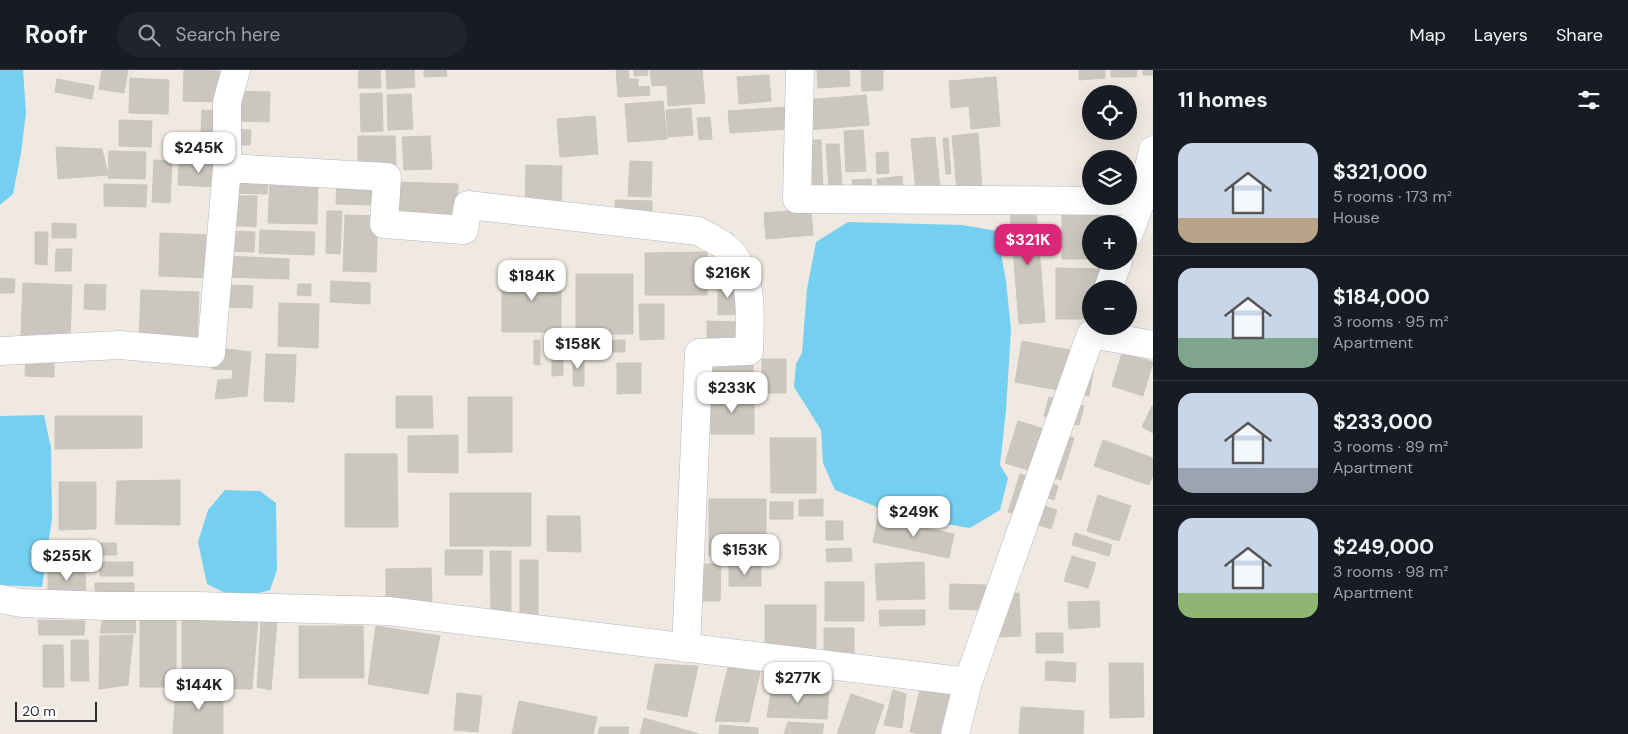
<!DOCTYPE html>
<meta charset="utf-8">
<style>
:root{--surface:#171b24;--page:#20242c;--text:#f1f3f6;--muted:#9ea1a6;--line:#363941;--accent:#db2777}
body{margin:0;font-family:"DM Sans",sans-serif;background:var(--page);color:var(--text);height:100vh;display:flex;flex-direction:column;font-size:19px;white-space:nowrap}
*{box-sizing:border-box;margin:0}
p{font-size:16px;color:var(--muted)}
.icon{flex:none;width:28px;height:28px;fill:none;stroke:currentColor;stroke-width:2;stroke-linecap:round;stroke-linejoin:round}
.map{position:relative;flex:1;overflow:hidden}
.drawer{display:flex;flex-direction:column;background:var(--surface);width:475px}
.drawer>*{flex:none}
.controls{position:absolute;left:1082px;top:15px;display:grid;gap:10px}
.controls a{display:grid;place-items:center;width:55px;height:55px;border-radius:50%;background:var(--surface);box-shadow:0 5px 20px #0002;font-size:25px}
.scale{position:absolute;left:15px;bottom:12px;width:82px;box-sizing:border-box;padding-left:5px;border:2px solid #2e2e2e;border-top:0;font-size:14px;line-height:18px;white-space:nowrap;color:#2e2e2e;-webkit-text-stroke:4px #fff;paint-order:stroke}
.price{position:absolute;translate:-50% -42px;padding:0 11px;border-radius:10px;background:#fff;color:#222;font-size:16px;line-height:32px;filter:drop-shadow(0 1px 2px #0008)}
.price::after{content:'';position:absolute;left:50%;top:30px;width:15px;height:11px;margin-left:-8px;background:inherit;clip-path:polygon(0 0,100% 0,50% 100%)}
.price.selected{background:var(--accent);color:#fff}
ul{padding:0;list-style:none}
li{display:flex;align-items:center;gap:15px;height:125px;padding:0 25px}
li+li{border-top:1px solid var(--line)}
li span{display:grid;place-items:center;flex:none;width:140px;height:100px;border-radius:15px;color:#555}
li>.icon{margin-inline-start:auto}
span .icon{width:60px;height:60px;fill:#fffc;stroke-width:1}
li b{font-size:21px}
h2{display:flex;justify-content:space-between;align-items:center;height:60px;padding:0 25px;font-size:21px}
header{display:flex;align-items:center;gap:30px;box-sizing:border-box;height:70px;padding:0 25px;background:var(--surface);border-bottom:1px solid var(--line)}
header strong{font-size:24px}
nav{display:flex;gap:28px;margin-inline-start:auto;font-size:18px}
.search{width:350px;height:45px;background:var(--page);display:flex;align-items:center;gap:12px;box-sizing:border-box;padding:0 18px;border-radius:28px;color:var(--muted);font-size:19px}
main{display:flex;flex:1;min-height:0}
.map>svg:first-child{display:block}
.water{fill:#75cff0}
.building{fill:#cbc7bf;stroke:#cbc5ba}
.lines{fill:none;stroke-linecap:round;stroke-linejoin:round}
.street-casing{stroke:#b4b7c1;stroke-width:29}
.street{stroke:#fff;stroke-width:28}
</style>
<header>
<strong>Roofr</strong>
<div class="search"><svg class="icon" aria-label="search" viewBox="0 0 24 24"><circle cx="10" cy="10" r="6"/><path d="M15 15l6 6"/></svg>Search here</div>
<nav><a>Map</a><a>Layers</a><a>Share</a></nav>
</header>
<main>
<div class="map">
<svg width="1153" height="664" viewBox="0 0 1153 664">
<rect width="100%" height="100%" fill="#efe9e1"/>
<path class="water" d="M0 0H23L26 43 21 83 13 124 0 135Z
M848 152 962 155 997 161 1006 211 1011 259 1006 340 1000 395 1008 408 1000 440 970 458 928 451 877 437 835 420 823 393 821 360 794 317 796 294 802 283 807 219 816 172Z
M44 345 51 378 52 448 42 517 0 515V346Z
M225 420 260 421 276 433 277 500 270 520 245 527 225 523 207 514 198 472 208 440Z"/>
<path class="building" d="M102 0H128L124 23 99 19Z
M184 0 220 1 219 32 183 31Z
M359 0H380L381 18H358Z
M386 0H414L415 17 387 19Z
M424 0H446L447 6 424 7Z
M616 0H628L629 9H638V17L649 16 650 25 618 27Z
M634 0H647L648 5 634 6Z
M650 0H702L705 33 668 36 667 15 652 16Z
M817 0H849L850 16 818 18Z
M861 0H883V20L862 21Z
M1079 0H1105V8L1079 10Z
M1111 0H1137L1136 7H1111Z
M1143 0H1153V5H1143Z
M769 5 771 31 739 34 737 7Z
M996 7 1000 56 971 59 969 36 951 38 949 11Z
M130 8 169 10 168 44 129 43Z
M57 9 94 16 92 29 55 22Z
M234 21 270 22 269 52 233 51Z
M382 23 383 61 361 62 360 24Z
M411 24 413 59 388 60 387 25Z
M866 25 869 55 808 60 805 30Z
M663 31 667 69 628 72 625 34Z
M788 37 790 59 730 63 728 41Z
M691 38 693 65 668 67 666 40Z
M202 40 224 41 222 88H200Z
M595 46 598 84 560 87 557 49Z
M710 47 712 69 699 70 697 48Z
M119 50 152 51 151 77 119 76Z
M230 59 251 60 250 75H230Z
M863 60 866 101 846 102 844 61Z
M978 63 982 118 957 120 952 66Z
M358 66H395L396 95H358Z
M430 66 432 99 404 100 402 67Z
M935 67 940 120 916 122 911 69Z
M943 68H948L951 104H946Z
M805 70H821L823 120 807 121Z
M826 74H839L842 117 829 118Z
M56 77 102 79 108 105 58 109Z
M109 81 146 82 145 109 108 108Z
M888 82 889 103 877 104 876 83Z
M154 90 172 91 170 133 152 132Z
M630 91 652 92 651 127 628 126Z
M179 92 220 94 219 117 178 115Z
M526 95 562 96 561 140 525 138Z
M233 104 268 105 267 124 233 123Z
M902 106 903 121 878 123 877 109Z
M270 107 318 109 317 154 268 153Z
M871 109 872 122 853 123 852 110Z
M337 110 373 112 372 135 336 134Z
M398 112 458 114 457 153 396 151Z
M104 114 147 115 146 137 104 136Z
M229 126H257L256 157 228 155Z
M615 130 652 131V146L615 145Z
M1036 138 1045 252 1019 254 1010 140Z
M811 139 813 165 766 169 764 143Z
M1062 139H1118V154H1091V189H1062Z
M327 141H342L340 184 326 183Z
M345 145 378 146 376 202 343 201Z
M52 153 76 154V168H52Z
M260 160 315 162 314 185 259 183Z
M226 161 255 162 254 182 225 181Z
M35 162H48L47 195 35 194Z
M160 163 213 165 212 208 159 206Z
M56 179H72L71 201H55Z
M707 182V225H645V183Z
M227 186 289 189V209L226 207Z
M1056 198 1107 199V219H1091V249H1056Z
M502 203H561V262H502Z
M576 204H633V264H576Z
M0 208 15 209 14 223H0Z
M331 211 370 213V234L330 232Z
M23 213 72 215 70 268 21 266Z
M85 214 106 215 105 240 84 239Z
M298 214H311V226L297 225Z
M718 214H738V244L718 245Z
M228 215 253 216 252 238 228 237Z
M141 220 199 222 197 272 139 270Z
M279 233 319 234 318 278 278 276Z
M639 234H664V269L640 270Z
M707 251 736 252V273H707Z
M534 270H540V295L534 294Z
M625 270V282H589V271Z
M1022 271 1096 285 1089 326 1015 312Z
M552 275H563V305L552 306Z
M211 277 251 282 247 326 215 329 218 310 232 309 233 300 212 299Z
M1122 283 1153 292 1143 326 1112 316Z
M266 284 296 285 294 332 264 331Z
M26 285 54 286V307L25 306Z
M573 285H584V316H573Z
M706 289H753V318L706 319Z
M762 289H786V323H762Z
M617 293H641V323L617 324Z
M711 325H754V364H711Z
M396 326H432L433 358H396Z
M468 327H512V382L468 383Z
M1049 327 1084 336 1079 355 1044 346Z
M1152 336H1153V363L1142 357Z
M55 346H142V378L55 379Z
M1018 351 1074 368 1061 410 1005 393Z
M458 365V403L408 402V366Z
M770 368H816V423H771Z
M1103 370 1153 388V405L1149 415 1094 396Z
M345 384H397L398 457H345Z
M1020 404 1058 416 1054 430 1028 422 1021 445 1008 442Z
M180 410V455L115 454 117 411Z
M59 412H96V459L59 460Z
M450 423H531V476H450Z
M1098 425 1131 436 1119 471 1087 461Z
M709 429H766V486H709Z
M823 429V446H799V430Z
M770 432H793V449H770Z
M1035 433 1057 440 1051 459 1030 452Z
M547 446H580L581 482 547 481Z
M878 448 954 464 949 488 873 472Z
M826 451H843V470H826Z
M1075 463 1112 475 1109 486 1072 475Z
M95 473H116L117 485H95Z
M851 478 852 491 827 492 826 479Z
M445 480H483L482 505H445Z
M490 481H511V546H491Z
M1072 486 1096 493 1088 518 1064 511Z
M520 490H538V551L520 552Z
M100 492H133V506H100Z
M924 492 925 529 877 530 875 494Z
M703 494H721L720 531H702Z
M761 495V516H729V496Z
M431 498 432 535 386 536V499Z
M48 500H85L86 523H48Z
M825 512H864V551H825Z
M95 513H134V530L95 531Z
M950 514 986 515V540L949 539Z
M1019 523 1021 566 999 567 997 525Z
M1099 531 1100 557 1069 559 1068 532Z
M765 535H816V580L765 581Z
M879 540H925V555L880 556Z
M135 547 136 563H100L103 548Z
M140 547H176V617H140Z
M182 548 258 550 252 619 182 618Z
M38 550 85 551 84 565H39Z
M277 551 271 620 257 617 261 552Z
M299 556H363L364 608H299Z
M376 556 440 566 428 624 368 614Z
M824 558H854V584H824Z
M1036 563H1063V583H1036Z
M133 565 128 615 99 619 100 566Z
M71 570H88L89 611H71Z
M43 575H63L64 617H43Z
M730 589 762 593 749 652 715 651Z
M1046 591 1076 593 1075 612 1045 610Z
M1109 593H1143L1144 647 1110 648Z
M655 594 698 596 687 647 647 639Z
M921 615 956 624 946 664H920L910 662Z
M176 617 223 618V664H173Z
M772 617 829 621 827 649 767 647Z
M893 620 906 624 902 658 884 655Z
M457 623 482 626 478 662 454 660Z
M851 624 884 635 874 664H837Z
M519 631 597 647 593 664H512Z
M1021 637 1084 641 1083 664H1019Z
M644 648 699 664H640Z
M788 652 824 654 822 664H784Z
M720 655 758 658V664H719Z
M600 657H629L628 664H598Z"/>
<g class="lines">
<defs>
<path id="street" d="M800 0 797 129 1141 131
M227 98V32L236 0
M1129 163 1141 131 1153 80
M1108 219 1118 191
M0 281 120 275 211 283 227 98 387 107 384 154 464 160 468 135 698 161C707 166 717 170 725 177 755 201 750 247 749 281L699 283 686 578
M0 529 22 533 107 536H196L388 541 968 612 1091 264 1153 275
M955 664 968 612"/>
</defs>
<use href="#street" class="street-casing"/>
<use href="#street" class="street"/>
</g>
</svg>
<div class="controls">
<a><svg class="icon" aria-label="locate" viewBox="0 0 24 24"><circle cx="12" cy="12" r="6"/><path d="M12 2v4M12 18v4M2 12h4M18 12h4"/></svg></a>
<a><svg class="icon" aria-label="layers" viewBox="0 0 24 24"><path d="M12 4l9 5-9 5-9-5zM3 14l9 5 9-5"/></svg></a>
<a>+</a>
<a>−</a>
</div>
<div class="scale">20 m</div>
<b class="price" style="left:199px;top:104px">$245K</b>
<b class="price selected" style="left:1028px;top:196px">$321K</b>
<b class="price" style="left:728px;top:229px">$216K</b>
<b class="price" style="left:532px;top:232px">$184K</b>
<b class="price" style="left:578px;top:300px">$158K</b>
<b class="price" style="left:732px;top:344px">$233K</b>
<b class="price" style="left:914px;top:468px">$249K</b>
<b class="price" style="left:745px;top:506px">$153K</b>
<b class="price" style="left:67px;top:512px">$255K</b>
<b class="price" style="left:798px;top:634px">$277K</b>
<b class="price" style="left:199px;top:641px">$144K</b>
</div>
<section class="drawer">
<h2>11 homes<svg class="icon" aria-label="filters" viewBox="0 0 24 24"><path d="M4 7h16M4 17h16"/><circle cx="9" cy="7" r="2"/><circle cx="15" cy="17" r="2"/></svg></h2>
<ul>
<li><span style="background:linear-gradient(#c9d6e8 75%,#b9a48a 0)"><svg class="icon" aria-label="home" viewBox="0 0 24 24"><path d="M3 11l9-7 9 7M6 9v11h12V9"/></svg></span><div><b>$321,000</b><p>5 rooms · 173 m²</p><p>House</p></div></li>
<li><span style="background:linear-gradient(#c9d6e8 70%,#7fa58c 0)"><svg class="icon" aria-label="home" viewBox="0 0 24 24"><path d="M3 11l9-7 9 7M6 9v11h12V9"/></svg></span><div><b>$184,000</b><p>3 rooms · 95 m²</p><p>Apartment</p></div></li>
<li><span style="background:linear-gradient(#c9d6e8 75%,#9aa5b1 0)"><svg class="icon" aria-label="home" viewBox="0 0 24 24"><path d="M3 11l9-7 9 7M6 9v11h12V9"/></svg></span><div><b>$233,000</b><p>3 rooms · 89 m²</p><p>Apartment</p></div></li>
<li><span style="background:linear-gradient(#c9d6e8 75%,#8fb573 0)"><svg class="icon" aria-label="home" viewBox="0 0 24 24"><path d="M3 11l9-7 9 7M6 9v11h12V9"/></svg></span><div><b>$249,000</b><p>3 rooms · 98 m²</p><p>Apartment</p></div></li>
</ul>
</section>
</main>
